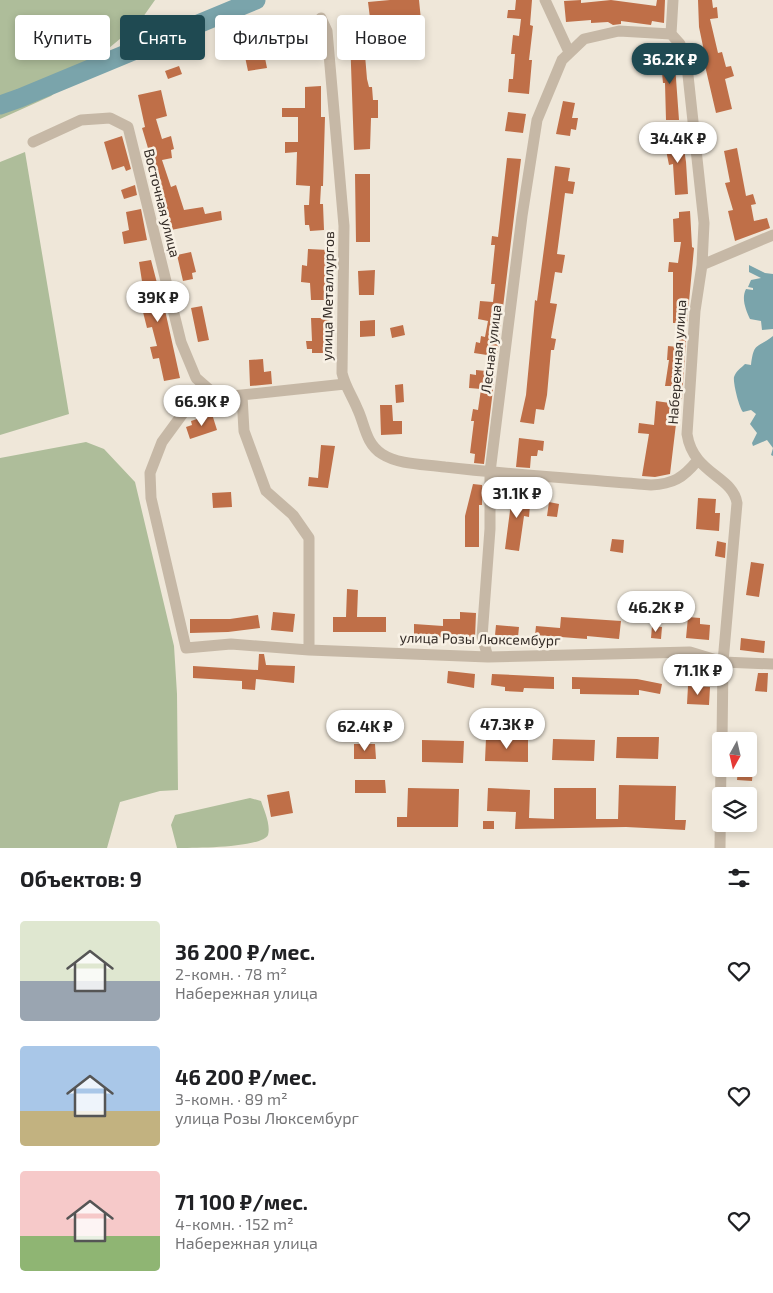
<!DOCTYPE html>
<html lang="ru">
<meta charset="utf-8">
<style>
:root{--surface:#fff;--page:#f2f2f2;--text:#202124;--muted:#757577;--accent:#1f4a52}
body{margin:0;font-family:"Exo 2",sans-serif;background:var(--page);color:var(--text);height:100vh;display:flex;flex-direction:column;font-size:19px;white-space:nowrap}
*{box-sizing:border-box;margin:0}
p{font-size:16px;color:var(--muted)}
.icon{flex:none;width:28px;height:28px;fill:none;stroke:currentColor;stroke-width:2;stroke-linecap:round;stroke-linejoin:round}
.map{position:relative;height:848px;overflow:hidden}
.details{display:flex;flex-direction:column;background:var(--surface);flex:1}
.details>*{flex:none}
.hud{position:absolute;left:15px;top:15px;width:500px;height:45px;display:flex;gap:10px}
.needle{width:32px;rotate:188deg}
.buttons{position:absolute;left:712px;top:732px;display:grid;gap:10px}
.buttons a{display:grid;place-items:center;width:45px;height:45px;border-radius:5px;background:var(--surface);box-shadow:0 2px 8px #0003;font-size:25px}
.price{position:absolute;translate:-50% -42px;padding:0 11px;border-radius:18px;background:#fff;color:#222;font-size:16px;line-height:32px;filter:drop-shadow(0 1px 2px #0008)}
.price::after{content:'';position:absolute;left:50%;top:30px;width:15px;height:11px;margin-left:-8px;background:inherit;clip-path:polygon(0 0,100% 0,50% 100%)}
.price.selected{background:var(--accent);color:#fff}
ul{padding:0;list-style:none}
li{display:flex;align-items:center;gap:15px;height:125px;padding:0 20px}
li span{display:grid;place-items:center;flex:none;width:140px;height:100px;border-radius:5px;color:#555}
li>.icon{margin-inline-start:auto}
span .icon{width:60px;height:60px;fill:#fffc;stroke-width:1}
li b{font-size:21px}
h2{display:flex;justify-content:space-between;align-items:center;height:60px;padding:0 20px;font-size:21px}
.tag{padding:0 18px;border-radius:5px;background:var(--surface);box-shadow:0 2px 8px #0003;font-size:18px;line-height:45px}
.tag.selected{background:var(--accent);color:#fff}
.map>svg:first-child{display:block}
.green{fill:#aebd9a}
.water{fill:#7aa4ab}
.lines{fill:none;stroke-linecap:round;stroke-linejoin:round}
.river{stroke:#7aa4ab;stroke-width:19}
.building{fill:#bf6f48}
.minor{stroke:#c6b8a6;stroke-width:11}
.labels{text-anchor:middle;stroke-width:5;stroke-linejoin:round;paint-order:stroke}
.street-label{font-size:14px;fill:#332b26;stroke:#f8f1e5}
</style>
<div class="map">
<svg width="773" height="848" viewBox="0 0 773 848">
<rect width="100%" height="100%" fill="#efe7d9"/>
<path class="green" d="M0 0H155L138 24 51 96 0 119Z
M25 152 69 414 0 435V162Z
M86 442 104 449 135 482 174 646 177 694 178 790 160 791 120 802 107 848H0V458Z
M250 798 261 801C264 810 271 825 268 835 261 848 195 848 177 848L171 825 175 815Z"/>
<path class="water" d="M749 265 765 273 773 274V329L762 330 761 321 750 319C746 310 741 299 746 289L753 290V288L748 287 751 280 761 278 749 272Z
M773 336V456L771 455 773 448 767 440 753 446 752 443 757 433 750 424 756 414 751 410 743 412C739 407 733 383 734 377 736 371 741 368 745 364L751 365C754 341 757 349 773 336Z"/>
<g class="lines">
<path class="river" d="M0 105 20 98 256 0"/>
</g>
<path class="building" d="M390 0H419L421 20 400 23 399 15 370 18 368 2Z
M516 0H532L530 25 533 26 529 60H532L529 94 508 92 509 79H513L515 54H511L513 35 519 36 521 19 507 18 508 10H515Z
M581 0V3L611 0 656 6 657 0H665L664 23 652 21 651 25 621 21V24L613 25 608 22 591 23V20L566 22 564 1Z
M698 0H712L713 8 717 7 718 18 710 19 718 53 722 52 726 67 731 66 734 76 725 79 732 109 716 113 703 57 705 56 699 27Z
M316 27 319 51 303 52 302 41H307L305 28Z
M365 28 367 42H371L372 49 370 50V55H365L367 79 369 87H372L373 100H378V118H371L370 149 354 150 350 37H357L356 29Z
M263 48 267 68 248 71 244 52Z
M674 51 679 120H666L665 83H663L660 52Z
M179 66 182 74 168 79 165 71Z
M321 86V117H325L323 186H321L320 204H323L324 230 310 231 309 225H305L304 205H309L310 186 296 185 297 152 285 153V142H298V117H282V108H305V87Z
M161 90 167 116 156 119 162 139 171 136 174 149 171 150 172 158 162 160 171 187 176 185 184 210 203 207 205 214 221 211 222 220 171 230 167 209 151 166 153 165 142 128 145 127 138 95Z
M563 101 575 103 572 118H578L576 130 571 129 570 136 556 134Z
M508 112 526 114 523 133 505 131Z
M682 135 686 162 688 194 675 195 673 164 669 165 666 150 671 149 668 137Z
M122 136 131 169 126 171 124 166 112 170 104 142Z
M737 148 746 196 753 194 756 204 751 205 754 221 767 218 770 228 735 241 728 211 733 210 725 183 730 182 724 151Z
M507 158 521 159 484 464 474 463 475 454 470 453 474 421H471L473 409 478 410 481 389 469 388 470 374 476 375V370L486 371 487 355 474 353 476 342 480 343 481 336 485 337 488 321 478 319 480 301 493 302 495 284H491L495 245H491L492 236 498 237Z
M555 166 570 168 568 181 575 182 573 194 565 193 557 254 565 255 562 273 555 272 550 303 557 304 551 338 556 339 554 350H551L547 395 544 410 536 409 534 424 520 422 526 395 535 300 537 301Z
M355 174H370V242H356Z
M135 185 137 195 124 199 121 190Z
M141 209 147 240 124 244 122 232 129 230 126 212Z
M690 211 692 247 694 248 687 323H673V272H668L669 262 678 263 681 242H674L673 219 679 218V212Z
M308 249 328 250 326 300H311L310 283 301 282 302 265 307 266Z
M191 252 196 272 192 273 193 279 183 281 177 255Z
M151 260 157 283H159L180 378 164 381 159 358 153 359 150 347 157 346 152 327 147 328 142 308 146 307 139 262Z
M375 270 374 295H359L358 271Z
M202 306 209 340 198 342 191 308Z
M311 318H329V353H312V349H307L306 341H312Z
M375 320V336L360 337V321Z
M403 325 405 335 392 338 390 328Z
M679 338 686 339 682 399H679L670 474 655 477 642 476 649 434 638 433 639 423 654 425 656 401 670 403 672 386H665L669 360H667L668 346 678 347Z
M263 359 264 372 271 371 272 384 250 386 249 360Z
M403 384 404 402 396 403 395 385Z
M380 405H392L393 421H402V434L381 435Z
M212 414 217 430 190 439 186 427 192 425 191 421Z
M519 438 544 441 543 451 538 450 537 456H531L530 468 516 467Z
M321 445 335 446 328 488 308 486 309 477 318 478Z
M473 484 482 485V505H479V547H465V516Z
M513 488 526 490 524 505H530L529 517 524 516 519 551 505 549Z
M231 492 232 507 213 508 212 493Z
M698 498 716 499 715 513H720L719 531 696 529Z
M549 502 559 504 557 517 547 516Z
M612 539 624 540 623 553 610 551Z
M717 541 726 543 725 558 715 556Z
M751 562 764 564 759 597 746 595Z
M347 589 358 590 357 617H386V632H333V617H346Z
M273 612 295 614 293 632 271 630Z
M460 612 476 613 475 638 428 637V635L414 634V624L443 626V619H460Z
M258 615 260 628 228 632 190 633V619H230Z
M561 617 621 621 619 639 587 636V639L535 635 536 626 560 628Z
M688 617 700 618V624L710 625 709 640 686 638Z
M496 625 519 627 518 637 495 635Z
M652 626 662 627 661 639 651 638Z
M741 638 765 641 764 653 740 650Z
M259 654H264L266 665 295 666 294 683 256 679 255 690 242 689V681L193 678V666L258 670Z
M448 671 475 674 474 688 447 683Z
M758 673H768L767 692 755 691Z
M492 674 554 677V689L524 688 523 692 505 691V687L491 685Z
M572 677 637 679 662 684 660 694 639 690V695L580 694V689H572Z
M688 686 710 687 709 705 687 704Z
M617 737H659L658 759 616 758Z
M486 738 528 739V762L485 761Z
M553 739 595 740 594 761 552 760Z
M422 740 464 741 463 763 422 762Z
M354 744H375L376 759H354Z
M738 769H753L752 781 737 780Z
M355 780H385L386 793H355Z
M619 785 676 786 675 820H686L685 830 626 827 515 829 516 812 487 811 488 788 530 790 529 818 554 819V788H596V819H618Z
M408 788 459 789 458 827H397V817H407Z
M289 791 293 813 271 817 267 795Z
M483 821H494V829H483Z"/>
<g class="lines">
<path class="minor" d="M545 0 569 52
M673 0 671 34 680 44 687 66 704 223 702 265 695 311 687 434C693 474 733 476 737 503L723 662 722 741
M321 18 327 31 344 226 342 373C345 386 352 396 357 408 365 424 365 443 382 454 399 465 425 464 445 467 513 475 582 479 651 485 673 484 683 478 697 461
M33 142 81 120 110 118 128 127 181 342 196 378 212 392 232 396 345 384
M702 265 773 235
M203 386 162 442 150 473 151 498 186 648 231 644 309 650 488 657 690 652 723 662 773 664
M242 396 244 431 266 491 293 515 309 538V650
M488 657 482 637 490 529V472L522 216 537 120 562 60 584 39 619 31 671 34
M720 848 721 759"/>
</g>
<g class="labels">
<g class="street-label">
<text transform="translate(162 203) rotate(76)" y="5">Восточная улица</text>
<text transform="translate(328 296) rotate(-89)" y="5">улица Металлургов</text>
<text transform="translate(491 349) rotate(-83)" y="5">Лесная улица</text>
<text transform="translate(677 362) rotate(-86)" y="5">Набережная улица</text>
<text transform="translate(480 639) rotate(1)" y="5">улица Розы Люксембург</text>
</g>
</g>
</svg>
<div class="buttons">
<a><svg class="needle" viewBox="-14 -14 28 28"><path d="M0-13l5 13h-10z" fill="#e53935"/><path d="M0 13l5-13h-10z" fill="#757577"/></svg></a>
<a><svg class="icon" aria-label="layers" viewBox="0 0 24 24"><path d="M12 4l9 5-9 5-9-5zM3 14l9 5 9-5"/></svg></a>
</div>
<b class="price selected" style="left:670px;top:85px">36.2K ₽</b>
<b class="price" style="left:678px;top:164px">34.4K ₽</b>
<b class="price" style="left:158px;top:323px">39K ₽</b>
<b class="price" style="left:202px;top:427px">66.9K ₽</b>
<b class="price" style="left:517px;top:519px">31.1K ₽</b>
<b class="price" style="left:656px;top:633px">46.2K ₽</b>
<b class="price" style="left:698px;top:696px">71.1K ₽</b>
<b class="price" style="left:507px;top:750px">47.3K ₽</b>
<b class="price" style="left:365px;top:752px">62.4K ₽</b>
<div class="hud">
<a class="tag">Купить</a>
<a class="tag selected">Снять</a>
<a class="tag">Фильтры</a>
<a class="tag">Новое</a>
</div>
</div>
<section class="details">
<h2>Объектов: 9<svg class="icon" aria-label="filters" viewBox="0 0 24 24"><path d="M4 7h16M4 17h16"/><circle cx="9" cy="7" r="2"/><circle cx="15" cy="17" r="2"/></svg></h2>
<ul>
<li><span style="background:linear-gradient(#dfe7d0 60%,#9aa5b1 0)"><svg class="icon" aria-label="home" viewBox="0 0 24 24"><path d="M3 11l9-7 9 7M6 9v11h12V9"/></svg></span><div><b>36 200 ₽/мес.</b><p>2-комн. · 78 m²</p><p>Набережная улица</p></div><svg class="icon" aria-label="heart" viewBox="0 0 24 24"><path d="M12 20l-8-8c-3-5 5-10 8-4 3-6 11-1 8 4z"/></svg></li>
<li><span style="background:linear-gradient(#a9c7e8 65%,#c2b280 0)"><svg class="icon" aria-label="home" viewBox="0 0 24 24"><path d="M3 11l9-7 9 7M6 9v11h12V9"/></svg></span><div><b>46 200 ₽/мес.</b><p>3-комн. · 89 m²</p><p>улица Розы Люксембург</p></div><svg class="icon" aria-label="heart" viewBox="0 0 24 24"><path d="M12 20l-8-8c-3-5 5-10 8-4 3-6 11-1 8 4z"/></svg></li>
<li><span style="background:linear-gradient(#f6c9c9 65%,#8fb573 0)"><svg class="icon" aria-label="home" viewBox="0 0 24 24"><path d="M3 11l9-7 9 7M6 9v11h12V9"/></svg></span><div><b>71 100 ₽/мес.</b><p>4-комн. · 152 m²</p><p>Набережная улица</p></div><svg class="icon" aria-label="heart" viewBox="0 0 24 24"><path d="M12 20l-8-8c-3-5 5-10 8-4 3-6 11-1 8 4z"/></svg></li>
</ul>
</section>
